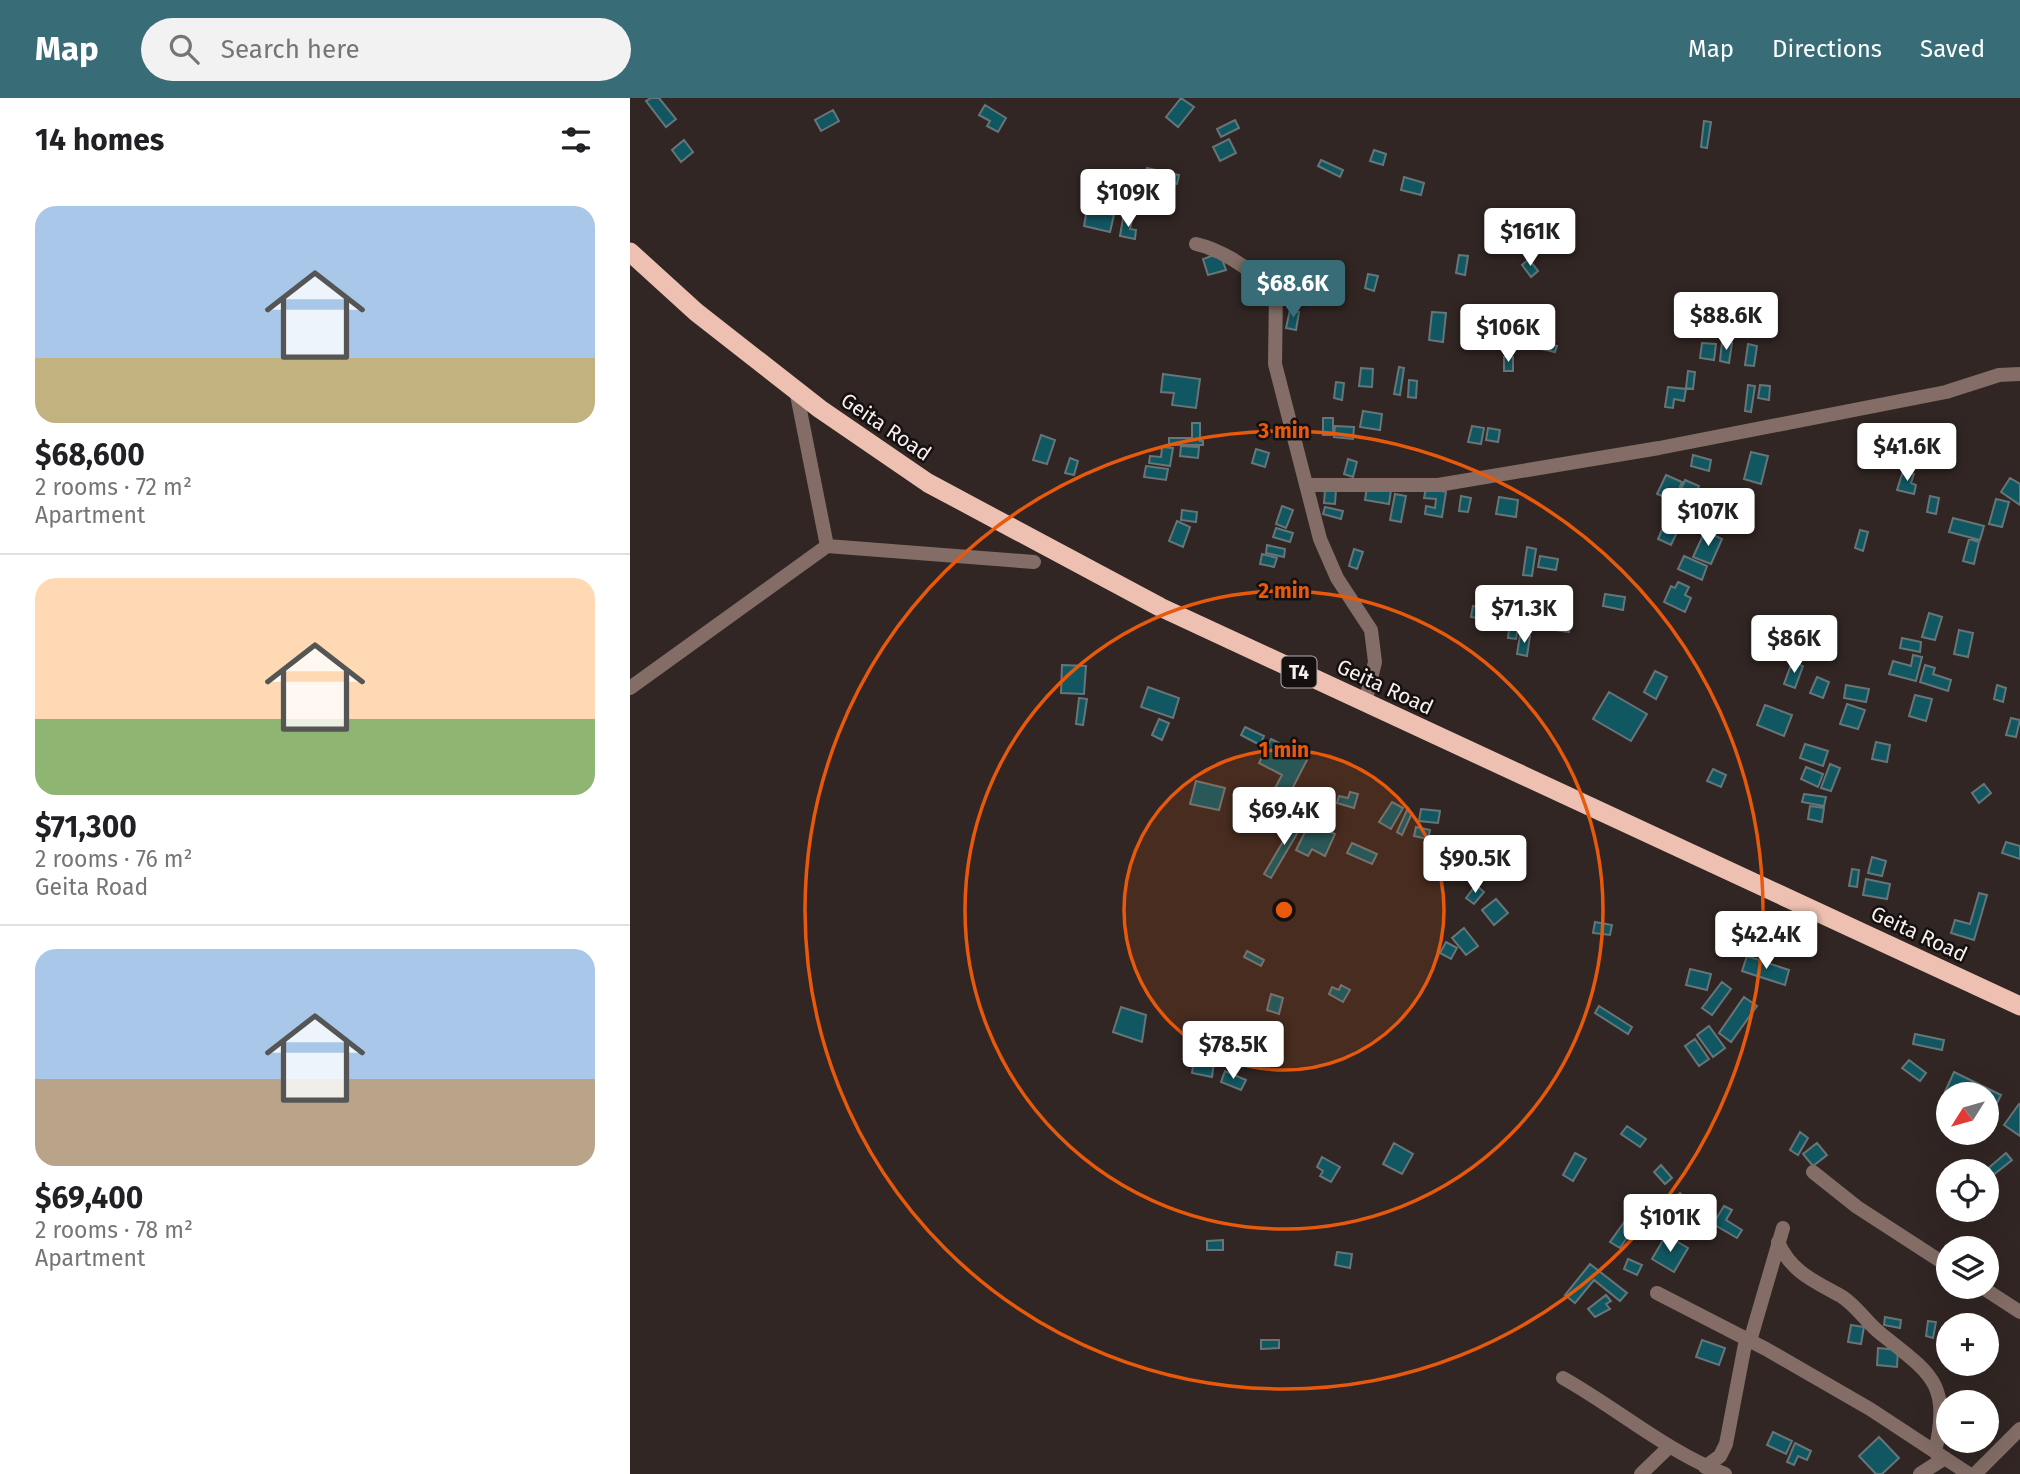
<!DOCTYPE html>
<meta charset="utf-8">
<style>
:root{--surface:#fff;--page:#f2f2f2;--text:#202124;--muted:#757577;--line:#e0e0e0;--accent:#386d78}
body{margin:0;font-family:"Fira Sans",sans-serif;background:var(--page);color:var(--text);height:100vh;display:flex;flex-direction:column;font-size:26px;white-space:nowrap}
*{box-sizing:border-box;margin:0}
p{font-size:23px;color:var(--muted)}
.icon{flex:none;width:38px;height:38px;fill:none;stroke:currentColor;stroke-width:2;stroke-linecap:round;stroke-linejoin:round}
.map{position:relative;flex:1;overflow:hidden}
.details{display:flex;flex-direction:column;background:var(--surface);width:630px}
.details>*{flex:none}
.needle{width:46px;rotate:233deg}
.fabs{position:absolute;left:1306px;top:984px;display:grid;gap:14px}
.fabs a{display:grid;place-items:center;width:63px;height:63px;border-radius:50%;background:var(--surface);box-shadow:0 7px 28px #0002;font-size:35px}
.price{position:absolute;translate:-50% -60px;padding:0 16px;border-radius:7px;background:#fff;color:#222;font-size:23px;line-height:46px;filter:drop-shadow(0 2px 4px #0008)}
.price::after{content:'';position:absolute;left:50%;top:42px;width:21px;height:16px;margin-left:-10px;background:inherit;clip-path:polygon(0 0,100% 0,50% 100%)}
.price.on{background:var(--accent);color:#fff}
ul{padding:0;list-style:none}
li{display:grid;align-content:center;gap:14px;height:371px;padding:0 35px}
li+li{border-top:2px solid var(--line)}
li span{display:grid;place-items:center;height:217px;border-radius:21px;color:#555}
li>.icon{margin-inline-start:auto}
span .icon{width:126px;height:126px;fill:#fffc;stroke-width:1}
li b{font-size:30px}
h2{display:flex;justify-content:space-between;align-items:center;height:84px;padding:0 35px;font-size:30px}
header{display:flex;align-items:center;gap:42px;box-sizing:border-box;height:98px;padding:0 35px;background:var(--accent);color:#fff}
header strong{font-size:33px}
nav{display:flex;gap:38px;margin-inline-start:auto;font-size:24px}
.search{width:490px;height:63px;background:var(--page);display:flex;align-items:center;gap:18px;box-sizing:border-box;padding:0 24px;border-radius:38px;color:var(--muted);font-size:26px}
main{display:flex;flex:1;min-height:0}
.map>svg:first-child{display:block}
.building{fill:#115762;stroke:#677578;stroke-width:2}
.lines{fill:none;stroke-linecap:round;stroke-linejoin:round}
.minor{stroke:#836d66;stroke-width:14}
.trunk{stroke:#edc0b2;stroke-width:19}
.ring{fill:none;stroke:#e8590c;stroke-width:3.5}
.labels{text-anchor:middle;stroke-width:5;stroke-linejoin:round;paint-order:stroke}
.shield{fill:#15100f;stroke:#b3adab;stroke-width:2}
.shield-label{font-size:19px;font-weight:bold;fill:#f7f0ee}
.street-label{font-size:21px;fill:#f7f0ee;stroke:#15100f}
.centre{fill:#e8590c;stroke:#15100f;stroke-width:3.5}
.ring-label{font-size:21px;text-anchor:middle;font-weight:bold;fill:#e8590c;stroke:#15100f;stroke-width:5;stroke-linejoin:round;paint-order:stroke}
</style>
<header>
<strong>Map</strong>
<div class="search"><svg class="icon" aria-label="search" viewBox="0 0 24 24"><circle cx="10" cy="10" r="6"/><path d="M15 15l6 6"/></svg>Search here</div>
<nav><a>Map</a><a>Directions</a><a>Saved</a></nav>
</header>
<main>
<section class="details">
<h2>14 homes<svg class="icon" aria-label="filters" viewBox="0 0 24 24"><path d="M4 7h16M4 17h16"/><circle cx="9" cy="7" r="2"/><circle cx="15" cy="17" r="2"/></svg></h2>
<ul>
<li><span style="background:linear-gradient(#a9c7e8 70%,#c2b280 0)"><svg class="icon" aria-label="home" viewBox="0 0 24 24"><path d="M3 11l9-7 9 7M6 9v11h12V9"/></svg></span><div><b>$68,600</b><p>2 rooms · 72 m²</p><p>Apartment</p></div></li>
<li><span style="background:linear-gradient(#ffd9b3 65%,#8fb573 0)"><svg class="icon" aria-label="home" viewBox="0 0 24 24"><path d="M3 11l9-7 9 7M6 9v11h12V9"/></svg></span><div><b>$71,300</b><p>2 rooms · 76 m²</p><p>Geita Road</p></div></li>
<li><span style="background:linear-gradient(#a9c7e8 60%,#b9a48a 0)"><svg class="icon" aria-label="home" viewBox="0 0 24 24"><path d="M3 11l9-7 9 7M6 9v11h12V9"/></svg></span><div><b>$69,400</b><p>2 rooms · 78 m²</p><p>Apartment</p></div></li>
</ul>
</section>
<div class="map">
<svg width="1390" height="1376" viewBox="0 0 1390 1376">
<rect width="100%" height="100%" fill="#312623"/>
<path class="building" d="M21 0H29L46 21 36 29 16 3Z
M551 0 564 9 548 29 536 19Z
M355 7 376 20 368 34 357 28 360 23 349 17Z
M203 12 209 23 191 33 185 22Z
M605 22 609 30 591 39 587 31Z
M1074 23 1081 24 1077 50 1071 49Z
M599 41 606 55 590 63 583 49Z
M54 42 63 54 51 64 42 52Z
M744 52 756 56 753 67 740 63Z
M691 62 713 72 710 79 688 68Z
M517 70 549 77 547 86 515 78Z
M774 79 794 85 791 97 771 92Z
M457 111 484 117 480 134 454 128Z
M493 120 502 122 500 131 506 132 505 141 490 138Z
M590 155 596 172 578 177 573 161Z
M829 157 838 158 835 177 826 175Z
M899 161 908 173 901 179 892 167Z
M738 176 748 178 744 193 735 190Z
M660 212 669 214 666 232 656 230Z
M802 214 816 215 813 244 799 242Z
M914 233 923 235 921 246 927 248 925 254 911 251Z
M1092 244 1102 245 1099 265 1090 263Z
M1072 245 1086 246 1084 262 1070 260Z
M1118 246 1127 248 1124 268 1115 267Z
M874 259H883V273H874Z
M769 269 774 270 770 297 764 296Z
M731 270 743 271 742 289 729 288Z
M1058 273 1065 274 1063 291 1056 290Z
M533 276 570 281 566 310 542 307 544 295 531 294Z
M779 282 787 283 786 300 778 299Z
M706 284 714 285 712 302 704 300Z
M1118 287 1125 288 1121 314 1115 313Z
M1130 287 1140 288 1139 302 1128 300Z
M1038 289 1056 291 1054 303 1044 301 1043 310 1035 309Z
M733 313 752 316 750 332 730 329Z
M693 320H703V337H693Z
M562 325H570V343H573V347H539V340H562Z
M705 328 724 329 723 341 704 339Z
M842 328 854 330 851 346 838 344Z
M858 330 870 332 868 344 856 342Z
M411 337 425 342 417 366 403 362Z
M1310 344 1323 347 1320 360 1307 357Z
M551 348 569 349 568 360 550 358Z
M532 349 543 350 540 368 519 365 520 358 531 359Z
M626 351 639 355 635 369 622 365Z
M1121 354 1138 358 1131 386 1114 381Z
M1063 357 1081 362 1079 373 1061 368Z
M440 360 448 363 444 377 435 375Z
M718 361 727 364 723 379 714 376Z
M516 368 538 371 536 382 514 379Z
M1273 373 1284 376 1281 385 1286 387 1284 396 1267 392Z
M1036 377 1052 384 1044 403 1027 396Z
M1380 380 1390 386V407L1371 394Z
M1055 382 1069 388 1060 407 1047 401Z
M737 388 761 392 759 406 735 402Z
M796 390 816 394 812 419 795 416 796 408 805 410 806 401 794 400Z
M695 392H706L705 406 694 405Z
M1081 395 1109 409 1101 425 1073 411Z
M765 396 776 398 771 424 760 422Z
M831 398 841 400 838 414 829 413Z
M1300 398 1309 400 1306 416 1297 414Z
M869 399 888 402 886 419 866 416Z
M1366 401 1379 404 1372 429 1359 426Z
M652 408 663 412 656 430 646 426Z
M695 409 713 413 711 421 693 416Z
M552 412 567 414 566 424 551 422Z
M1037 420 1051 426 1041 447 1028 441Z
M1323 420 1354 428 1350 442 1319 434Z
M547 423 560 429 553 449 539 443Z
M646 430 663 435 660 444 643 439Z
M1230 432 1238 434 1233 453 1225 450Z
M1075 433 1092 441 1081 466 1063 459Z
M1339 441 1349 444 1344 466 1333 463Z
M637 447 655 451 654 459 636 455Z
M897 449 906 451 902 478 893 477Z
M724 451 733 454 727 471 719 468Z
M632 456 647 460 644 469 630 466Z
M910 458 928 461 926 472 908 469Z
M1054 458 1077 468 1072 482 1048 471Z
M1048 484 1059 489 1055 497 1061 500 1055 514 1034 504 1041 488 1045 490Z
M855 496 868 498 867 507 854 505Z
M975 496 995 499 993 512 973 508Z
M843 508 860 511 859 522 841 519Z
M1299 515 1312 519 1305 542 1292 539Z
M920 520 941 523 939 534 918 531Z
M880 523 889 524 886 541 878 540Z
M1329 532 1343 535 1338 559 1324 556Z
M890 537 900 538 897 558 887 556Z
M1272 540 1291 544 1290 554 1270 550Z
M1283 557 1292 559 1286 583 1259 576 1263 563 1281 568Z
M1162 564 1173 568 1165 590 1154 586Z
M432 567 456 568 454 596 431 595Z
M1295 567 1305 570 1303 576 1321 582 1318 593 1290 584Z
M1025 573 1037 579 1026 601 1014 594Z
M1187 579 1199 584 1193 600 1180 595Z
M1216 587 1239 591 1236 604 1214 600Z
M1367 587 1376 590 1373 604 1364 601Z
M518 589 549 600 543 620 511 609Z
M979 594 1017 616 1001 643 963 621Z
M1285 597 1302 601 1296 623 1279 618Z
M449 600 457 601 453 627 446 626Z
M1217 606 1235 612 1228 631 1210 626Z
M1135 607 1162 617 1154 638 1127 627Z
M1381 620 1390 622 1386 639 1376 637Z
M529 621 539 625 532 642 522 637Z
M615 629 634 638 630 647 611 637Z
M641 641 678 660 659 697 645 690 652 677 629 665Z
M1246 644 1260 647 1257 664 1242 661Z
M1175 646 1198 653 1193 668 1170 660Z
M1200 666 1210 670 1201 693 1191 690Z
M1176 669 1193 676 1188 689 1171 681Z
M1083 671 1096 677 1091 689 1077 683Z
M566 683 595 690 589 712 560 706Z
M1354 686 1361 695 1349 705 1342 695Z
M720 694 728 696 724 710 707 705 709 698 718 700Z
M1174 696 1196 699 1194 708 1172 704Z
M624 700 645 707 639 723 618 716Z
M762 704 773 710 761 731 749 724Z
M1180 708 1194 710 1192 724 1178 721Z
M791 711 810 713 808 725 789 723Z
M777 712 782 715 772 737 767 734Z
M668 718 675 722 641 780 634 776Z
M680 724 705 736 695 758 682 751 678 758 666 752Z
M786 729 800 732 798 741 784 738Z
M1376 744 1390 748V761L1372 755Z
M722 745 747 756 742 766 717 755Z
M1242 759 1256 763 1252 778 1238 775Z
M1222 771 1229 772 1227 789 1219 788Z
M1236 781 1260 786 1257 801 1233 797Z
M846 787 854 794 844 806 836 800Z
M1349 795 1357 797 1344 842 1321 835 1325 822 1340 826Z
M866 801 878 815 864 827 852 812Z
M965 824 982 827 980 837 963 835Z
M834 830 848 848 836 857 822 840Z
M816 844 827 850 821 861 810 855Z
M617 853 634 862 631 868 614 859Z
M1117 858 1159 872 1155 887 1112 873Z
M1060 871 1081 876 1077 892 1056 887Z
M1092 884 1101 891 1082 917 1072 910Z
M711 887 720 892 713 904 699 896 702 889 709 892Z
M641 896 653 900 649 916 637 912Z
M1114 899 1127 908 1101 944 1089 935Z
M969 908 1002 929 998 936 965 915Z
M491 909 516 917 512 944 483 934Z
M1079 928 1095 950 1083 959 1067 937Z
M1285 936 1314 942 1312 952 1283 946Z
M1065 941 1079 961 1069 968 1055 948Z
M564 961 584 964 582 979 562 975Z
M1279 962 1296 975 1290 983 1272 970Z
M595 973 616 982 611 992 591 984Z
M1324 974 1371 997 1360 1019 1356 1017V996H1314Z
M1389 1006 1390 1007V1038L1374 1027Z
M997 1028 1016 1041 1010 1049 991 1036Z
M1170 1034 1178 1040 1168 1057 1160 1052Z
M764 1045 783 1056 772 1076 753 1066Z
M1187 1045 1197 1057 1183 1068 1173 1056Z
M945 1055 956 1061 943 1083 933 1077Z
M1376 1055 1382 1062 1357 1082 1355 1073Z
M692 1059 710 1069 701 1084 690 1078 693 1073 687 1069Z
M1031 1067 1042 1080 1035 1086 1024 1074Z
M1050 1095 1057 1103 1044 1114 1037 1105Z
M1029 1098 1041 1114 1034 1119 1022 1103Z
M1094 1108 1102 1112 1096 1122 1112 1132 1107 1140 1083 1126Z
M1002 1113 1011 1119 990 1150 980 1144Z
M1036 1137 1058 1150 1044 1174 1022 1161Z
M593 1142V1152H577V1143Z
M707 1154 722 1156 720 1170 705 1167Z
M998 1161 1012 1167 1007 1177 994 1171Z
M960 1166 997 1195 990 1203 964 1182 945 1205 935 1197Z
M976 1197 981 1203 976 1206 980 1211 965 1219 958 1211Z
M1255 1219 1271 1222 1270 1230 1254 1227Z
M1298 1223 1306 1224 1303 1240 1296 1238Z
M1221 1227 1234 1229 1231 1246 1218 1244Z
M631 1242H649V1250L631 1251Z
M1072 1242 1095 1250 1089 1267 1066 1259Z
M1248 1250 1268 1252 1267 1269 1247 1267Z
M1143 1334 1162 1343 1156 1356 1137 1347Z
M1249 1339 1269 1360 1252 1376H1246L1229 1358Z
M1165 1345 1181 1353 1177 1362 1168 1358 1164 1367 1157 1364Z"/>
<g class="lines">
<path class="minor" d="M566 146C597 153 621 174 646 192L645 266 690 441 707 480 741 532 745 564 735 605
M166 292 197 448
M676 387H808L1029 350 1316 294 1369 277 1390 276
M0 590 197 448 404 464
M1183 1074 1227 1109 1318 1168
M1148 1144C1161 1174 1184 1183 1211 1198 1227 1208 1236 1224 1250 1235 1301 1276 1321 1284 1305 1354
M1350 1188 1390 1214
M1027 1195 1136 1251 1240 1311 1339 1376
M1120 1243 1153 1130
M933 1280C988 1311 1036 1353 1095 1376
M1075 1369 1090 1358 1096 1346 1116 1241
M1011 1376 1039 1349
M1290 1376 1315 1360
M1345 1376 1390 1331"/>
<path class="trunk" d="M0 154 66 214 190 311 298 385 530 509 1390 908"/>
</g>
<circle cx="654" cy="812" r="160" fill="#e8590c" fill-opacity=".12"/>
<g class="ring">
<circle cx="654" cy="812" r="160"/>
<circle cx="654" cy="812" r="319"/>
<circle cx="654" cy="812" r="479"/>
</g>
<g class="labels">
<rect class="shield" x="651.5" y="558.5" width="35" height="31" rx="5"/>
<g class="shield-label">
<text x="669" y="581">T4</text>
</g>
<g class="street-label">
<text transform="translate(256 329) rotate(34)" y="7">Geita Road</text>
<text transform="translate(755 589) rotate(25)" y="7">Geita Road</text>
<text transform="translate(1289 836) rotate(25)" y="7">Geita Road</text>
</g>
</g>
<circle cx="654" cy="812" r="10" class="centre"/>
<g class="ring-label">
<text x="654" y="340">3 min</text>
<text x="654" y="500">2 min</text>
<text x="654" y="659">1 min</text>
</g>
</svg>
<div class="fabs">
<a><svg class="needle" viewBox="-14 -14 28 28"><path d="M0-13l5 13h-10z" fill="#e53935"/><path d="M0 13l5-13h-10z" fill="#757577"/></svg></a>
<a><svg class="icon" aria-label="locate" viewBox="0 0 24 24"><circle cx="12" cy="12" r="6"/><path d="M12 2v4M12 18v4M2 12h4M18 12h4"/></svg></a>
<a><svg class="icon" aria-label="layers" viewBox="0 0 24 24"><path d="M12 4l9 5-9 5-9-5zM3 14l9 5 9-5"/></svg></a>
<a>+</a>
<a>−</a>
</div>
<b class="price" style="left:498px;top:131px">$109K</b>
<b class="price" style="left:900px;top:170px">$161K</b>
<b class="price on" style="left:663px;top:222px">$68.6K</b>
<b class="price" style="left:1096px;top:254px">$88.6K</b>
<b class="price" style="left:878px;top:266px">$106K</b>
<b class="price" style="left:1277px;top:385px">$41.6K</b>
<b class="price" style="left:1078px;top:450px">$107K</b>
<b class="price" style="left:894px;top:547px">$71.3K</b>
<b class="price" style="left:1164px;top:577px">$86K</b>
<b class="price" style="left:654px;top:749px">$69.4K</b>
<b class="price" style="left:845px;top:797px">$90.5K</b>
<b class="price" style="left:1136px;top:873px">$42.4K</b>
<b class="price" style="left:603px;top:983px">$78.5K</b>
<b class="price" style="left:1040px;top:1156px">$101K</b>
</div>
</main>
